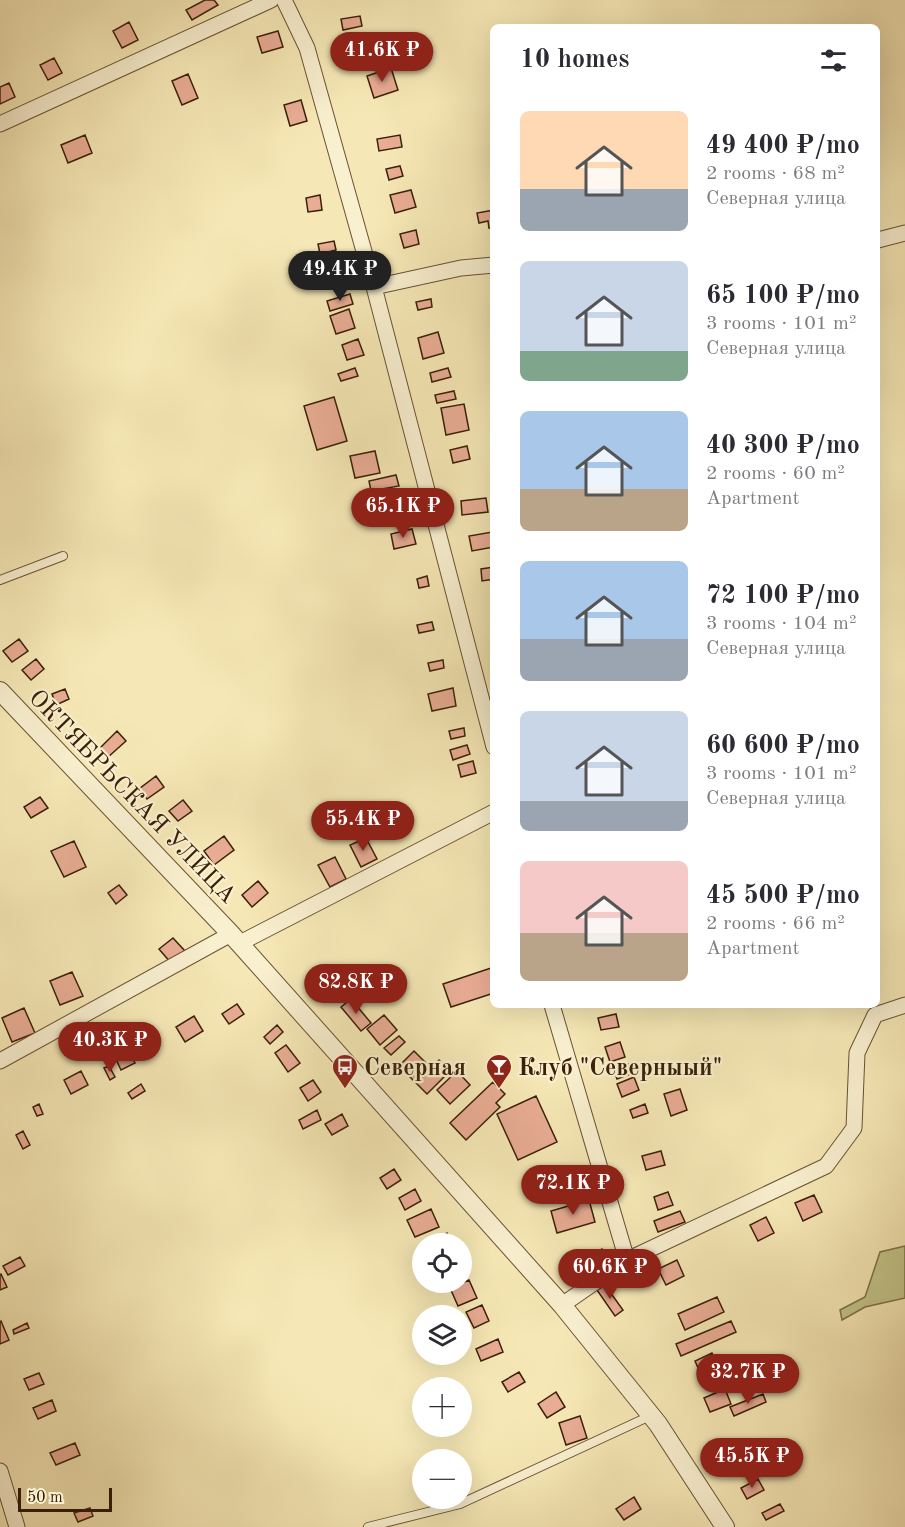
<!DOCTYPE html>
<meta charset="utf-8">
<style>
:root{--surface:#fff;--page:#f2f2f3;--text:#2b2b33;--muted:#7c7c81;--accent:#8f2418}
body{margin:0;font-family:"Old Standard TT",serif;background:var(--page);color:var(--text);height:100vh;display:flex;flex-direction:column;font-size:22px;white-space:nowrap}
*{box-sizing:border-box;margin:0}
p{font-size:20px;color:var(--muted)}
.icon{flex:none;width:33px;height:33px;fill:none;stroke:currentColor;stroke-width:2;stroke-linecap:round;stroke-linejoin:round}
.map{position:relative;flex:1;overflow:hidden}
.side{position:absolute;left:490px;top:24px;width:390px;height:984px;display:flex;flex-direction:column;background:var(--surface);border-radius:9px;box-shadow:0 6px 24px #0002}
.side>*{flex:none}
.fabs{position:absolute;left:412px;top:1233px;display:grid;gap:12px}
.fabs a{display:grid;place-items:center;width:60px;height:60px;border-radius:50%;background:var(--surface);box-shadow:0 6px 24px #0002;font-size:30px}
.scale{position:absolute;left:18px;bottom:15px;width:94px;box-sizing:border-box;padding-left:6px;border:3px solid #3a2007;border-top:0;font-size:16px;line-height:21px;white-space:nowrap;color:#3a2007;-webkit-text-stroke:4px #f9f0d0;paint-order:stroke}
.price{position:absolute;translate:-50% -51px;padding:0 14px;border-radius:21px;background:var(--accent);color:#fff;font-size:20px;line-height:39px;filter:drop-shadow(0 2px 3px #0008)}
.price::after{content:'';position:absolute;left:50%;top:36px;width:18px;height:14px;margin-left:-9px;background:inherit;clip-path:polygon(0 0,100% 0,50% 100%)}
.price.current{background:#222;color:#fff}
ul{padding:0;list-style:none}
li{display:flex;align-items:center;gap:18px;height:150px;padding:0 30px}
li span{display:grid;place-items:center;flex:none;width:168px;height:120px;border-radius:9px;color:#555}
li>.icon{margin-inline-start:auto}
span .icon{width:72px;height:72px;fill:#fffc;stroke-width:1}
li b{font-size:26px}
h2{display:flex;justify-content:space-between;align-items:center;height:72px;padding:0 30px;font-size:26px}
.map>svg:first-child{display:block}
.green{fill:#c2c489;stroke:#7e7248;stroke-width:1.5}
.building{fill:#e9ad95;stroke:#3a2007;stroke-width:1.5}
.lines{fill:none;stroke-linecap:round;stroke-linejoin:round}
.service-casing{stroke:#695233;stroke-width:10}
.minor-casing{stroke:#695233;stroke-width:17}
.tertiary-casing{stroke:#695233;stroke-width:20}
.service{stroke:#f9f0d0;stroke-width:8}
.minor{stroke:#f9f0d0;stroke-width:15}
.tertiary{stroke:#f9f0d0;stroke-width:18}
.labels{text-anchor:middle;stroke-width:4.5;stroke-linejoin:round;paint-order:stroke}
.street-label{font-size:24px;fill:#3a2007;stroke:#f9f0d0}
.poi-label{font-size:24px;font-weight:bold;fill:#3a2007;stroke:#f9f0d0;text-anchor:start}
</style>
<div class="map">
<svg width="905" height="1527" viewBox="0 0 905 1527">
<rect width="100%" height="100%" fill="#f6e8b6"/>
<filter id="stains"><feTurbulence type="fractalNoise" baseFrequency=".00333" numOctaves="4"/><feColorMatrix values="0 0 0 0 .2 0 0 0 0 .09 0 0 0 0 .02 0 0 0 .5 -.17"/></filter>
<radialGradient id="worn" r=".72"><stop offset=".6" stop-color="#630" stop-opacity="0"/><stop offset="1" stop-color="#630" stop-opacity=".3"/></radialGradient>
<path class="green" d="M905 1246V1298L865 1307 842 1320 840 1310 865 1297 880 1252Z"/>
<path class="building" d="M205 0H214L218 5 192 20 186 10Z
M360 16 362 26 343 30 341 19Z
M129 22 138 40 122 48 113 31Z
M278 31 283 47 262 53 257 37Z
M54 58 62 73 48 80 40 65Z
M391 68 398 90 374 98 367 76Z
M188 74 198 98 182 105 172 81Z
M9 83 15 97 0 104V87Z
M301 100 307 121 290 126 284 105Z
M85 135 92 153 68 163 61 145Z
M400 135 402 147 379 151 377 139Z
M400 166 403 176 389 180 386 169Z
M411 190 416 207 395 213 390 195Z
M320 195 322 210 308 212 306 198Z
M494 210V227L489 228 488 221 479 223 477 213Z
M416 230 419 244 404 248 400 234Z
M334 241 336 250 320 254 318 244Z
M350 294 353 304 330 311 327 301Z
M431 299 432 307 418 310 416 302Z
M349 309 355 328 336 334 330 316Z
M438 332 444 353 423 359 418 338Z
M358 339 364 355 347 360 342 345Z
M355 368 358 376 341 381 338 374Z
M448 368 451 377 432 382 430 373Z
M454 391 456 399 437 403 435 395Z
M334 397 347 441 317 450 304 406Z
M464 404 469 430 446 435 441 408Z
M467 446 470 459 453 463 450 450Z
M375 451 380 473 355 478 350 456Z
M396 475 399 486 371 491 369 481Z
M486 498 488 512 462 515 461 501Z
M405 500 408 510 393 513 390 503Z
M412 529 416 544 394 549 391 534Z
M492 532 494 547 472 551 469 536Z
M494 567V579L482 581 481 569Z
M427 576 429 586 419 588 417 579Z
M432 622 434 630 419 633 417 625Z
M19 639 28 651 12 662 3 651Z
M36 659 44 669 31 680 22 670Z
M443 660 444 668 430 671 428 663Z
M453 688 456 706 432 711 428 694Z
M65 689 69 699 56 705 52 694Z
M464 728 465 736 451 739 449 731Z
M117 731 126 741 107 758 99 749Z
M467 745 470 754 453 760 450 750Z
M473 761 476 773 461 777 458 765Z
M156 776 164 787 147 799 139 789Z
M40 797 48 808 31 818 24 807Z
M183 800 192 811 178 821 169 811Z
M224 836 234 850 214 865 204 851Z
M366 838 377 859 361 867 350 845Z
M74 841 86 867 64 877 51 851Z
M335 857 346 879 330 887 318 865Z
M258 881 268 893 252 907 242 895Z
M119 885 127 895 116 904 108 893Z
M173 938 185 951 171 963 159 949Z
M494 967V993L451 1007 443 984Z
M72 972 83 996 60 1005 50 981Z
M351 999 371 1023 361 1031 341 1007Z
M237 1004 244 1014 229 1024 222 1014Z
M24 1008 35 1033 12 1042 2 1018Z
M616 1014 619 1027 601 1030 598 1018Z
M384 1015 397 1030 380 1045 367 1029Z
M194 1016 203 1031 185 1042 176 1027Z
M277 1025 283 1032 270 1044 264 1037Z
M399 1036 405 1042 391 1055 384 1048Z
M620 1042 625 1057 610 1062 605 1047Z
M286 1045 300 1063 288 1072 275 1053Z
M127 1048 135 1063 121 1070 114 1055Z
M414 1051 431 1068 439 1060 450 1071 427 1094 399 1066Z
M629 1064 633 1073 617 1079 614 1071Z
M109 1066 115 1077 110 1080 104 1068Z
M81 1071 88 1085 71 1094 64 1080Z
M457 1071 470 1085 450 1104 437 1090Z
M634 1077 639 1090 622 1097 617 1084Z
M313 1080 321 1092 308 1101 300 1088Z
M493 1082 505 1094 496 1103 500 1107 466 1140 450 1123Z
M141 1084 145 1091 132 1099 128 1093Z
M680 1089 687 1110 671 1116 664 1094Z
M536 1096 557 1142 518 1160 497 1114Z
M39 1104 43 1114 37 1116 33 1107Z
M645 1104 648 1113 633 1118 630 1110Z
M317 1110 321 1120 303 1129 299 1120Z
M342 1114 348 1126 332 1135 325 1124Z
M23 1131 30 1145 23 1149 16 1135Z
M661 1151 665 1165 646 1170 642 1156Z
M394 1169 401 1180 387 1189 380 1178Z
M415 1189 421 1201 405 1210 399 1198Z
M668 1192 673 1205 658 1210 654 1197Z
M814 1195 822 1212 803 1221 795 1203Z
M589 1200 595 1222 557 1233 551 1211Z
M431 1209 439 1227 415 1237 407 1220Z
M680 1211 685 1222 658 1232 654 1221Z
M766 1217 774 1233 758 1241 750 1225Z
M447 1233 453 1244H435L434 1242Z
M602 1249 609 1262 583 1276 576 1263Z
M20 1257 25 1266 8 1275 3 1266Z
M677 1260 684 1276 666 1285 658 1269Z
M1 1274 7 1287 0 1290V1275Z
M469 1280 477 1298 458 1306 450 1288Z
M605 1285 623 1310 615 1316 597 1290Z
M717 1297 724 1312 685 1330 678 1314Z
M482 1305 489 1321 474 1328 466 1312Z
M1 1321 9 1340 0 1344V1322Z
M731 1321 736 1332 681 1356 676 1344Z
M27 1323 29 1328 14 1334 13 1330Z
M498 1339 503 1352 481 1361 476 1349Z
M712 1353 717 1364 700 1372 695 1361Z
M519 1372 525 1382 508 1392 502 1382Z
M39 1373 44 1384 29 1390 24 1379Z
M725 1389 731 1404 710 1412 704 1398Z
M556 1392 565 1407 547 1418 538 1404Z
M763 1394 766 1402 734 1416 730 1407Z
M52 1400 56 1411 38 1419 33 1408Z
M580 1416 587 1438 566 1445 559 1423Z
M747 1440 748 1448 726 1453 725 1445Z
M75 1443 80 1455 56 1465 50 1453Z
M744 1455 746 1466 733 1469 730 1458Z
M758 1479 764 1490 747 1499 741 1488Z
M634 1497 641 1509 624 1520 616 1509Z
M780 1504 784 1511 766 1520 762 1513Z
M90 1508 93 1516 78 1522 74 1513Z"/>
<g class="lines">
<defs>
<path id="service" d="M0 580 63 556
M368 1527 460 1504 650 1416"/>
<path id="minor" d="M284 0 307 48 374 287 494 747
M0 124 271 0
M878 240 905 233
M374 287 461 268 494 265
M240 943 494 812
M552 1005 627 1260 562 1305
M0 1061 231 934
M627 1260 826 1166 854 1128 857 1053 875 1015 905 1005
M0 1471 17 1527"/>
<path id="tertiary" d="M0 691 231 934 562 1305 658 1424 725 1527"/>
</defs>
<use href="#service" class="service-casing"/>
<use href="#minor" class="minor-casing"/>
<use href="#tertiary" class="tertiary-casing"/>
<use href="#service" class="service"/>
<use href="#minor" class="minor"/>
<use href="#tertiary" class="tertiary"/>
</g>
<defs>
<symbol id="bus-pin" viewBox="-11 -11 22 30"><path d="M0 17L-7.5 6A9.5 9.5 0 1 1 7.5 6Z" fill="#8f2418" stroke="#f9f0d0"/><path d="M-5-6H5V4H4V6H2V4H-2V6H-4V4H-5ZM-3.5-4V0h7V-4ZM-3.5 1.2v1.5H-2V1.2ZM2 1.2v1.5H3.5V1.2Z" fill="#fff"/></symbol>
<symbol id="bar-pin" viewBox="-11 -11 22 30"><path d="M0 17L-7.5 6A9.5 9.5 0 1 1 7.5 6Z" fill="#8f2418" stroke="#f9f0d0"/><path d="M-6-5H6L.8 .8V4.5H3.5V6h-7V4.5H-.8V.8Z" fill="#fff"/></symbol>
</defs>
<g fill-rule="evenodd">
<use href="#bus-pin" x="330" y="1052" width="30" height="40"/>
<use href="#bar-pin" x="484" y="1052" width="30" height="40"/>
</g>
<g class="labels">
<g class="street-label">
<text transform="translate(133 796) rotate(46)" y="8">ОКТЯБРЬСКАЯ УЛИЦА</text>
</g>
<g class="poi-label">
<text x="364" y="1075">Северная</text>
<text x="518" y="1075">Клуб "Северныый"</text>
</g>
</g>
<rect width="100%" height="100%" filter="url(#stains)"/>
<rect width="100%" height="100%" fill="url(#worn)"/>
</svg>
<div class="fabs">
<a><svg class="icon" aria-label="locate" viewBox="0 0 24 24"><circle cx="12" cy="12" r="6"/><path d="M12 2v4M12 18v4M2 12h4M18 12h4"/></svg></a>
<a><svg class="icon" aria-label="layers" viewBox="0 0 24 24"><path d="M12 4l9 5-9 5-9-5zM3 14l9 5 9-5"/></svg></a>
<a>+</a>
<a>−</a>
</div>
<div class="scale">50 m</div>
<b class="price" style="left:382px;top:83px">41.6K ₽</b>
<b class="price current" style="left:340px;top:302px">49.4K ₽</b>
<b class="price" style="left:403px;top:539px">65.1K ₽</b>
<b class="price" style="left:363px;top:852px">55.4K ₽</b>
<b class="price" style="left:356px;top:1015px">82.8K ₽</b>
<b class="price" style="left:110px;top:1073px">40.3K ₽</b>
<b class="price" style="left:573px;top:1216px">72.1K ₽</b>
<b class="price" style="left:610px;top:1300px">60.6K ₽</b>
<b class="price" style="left:748px;top:1405px">32.7K ₽</b>
<b class="price" style="left:752px;top:1489px">45.5K ₽</b>
<section class="side">
<h2>10 homes<svg class="icon" aria-label="filters" viewBox="0 0 24 24"><path d="M4 7h16M4 17h16"/><circle cx="9" cy="7" r="2"/><circle cx="15" cy="17" r="2"/></svg></h2>
<ul>
<li><span style="background:linear-gradient(#ffd9b3 65%,#9aa5b1 0)"><svg class="icon" aria-label="home" viewBox="0 0 24 24"><path d="M3 11l9-7 9 7M6 9v11h12V9"/></svg></span><div><b>49 400 ₽/mo</b><p>2 rooms · 68 m²</p><p>Северная улица</p></div></li>
<li><span style="background:linear-gradient(#c9d6e8 75%,#7fa58c 0)"><svg class="icon" aria-label="home" viewBox="0 0 24 24"><path d="M3 11l9-7 9 7M6 9v11h12V9"/></svg></span><div><b>65 100 ₽/mo</b><p>3 rooms · 101 m²</p><p>Северная улица</p></div></li>
<li><span style="background:linear-gradient(#a9c7e8 65%,#b9a48a 0)"><svg class="icon" aria-label="home" viewBox="0 0 24 24"><path d="M3 11l9-7 9 7M6 9v11h12V9"/></svg></span><div><b>40 300 ₽/mo</b><p>2 rooms · 60 m²</p><p>Apartment</p></div></li>
<li><span style="background:linear-gradient(#a9c7e8 65%,#9aa5b1 0)"><svg class="icon" aria-label="home" viewBox="0 0 24 24"><path d="M3 11l9-7 9 7M6 9v11h12V9"/></svg></span><div><b>72 100 ₽/mo</b><p>3 rooms · 104 m²</p><p>Северная улица</p></div></li>
<li><span style="background:linear-gradient(#c9d6e8 75%,#9aa5b1 0)"><svg class="icon" aria-label="home" viewBox="0 0 24 24"><path d="M3 11l9-7 9 7M6 9v11h12V9"/></svg></span><div><b>60 600 ₽/mo</b><p>3 rooms · 101 m²</p><p>Северная улица</p></div></li>
<li><span style="background:linear-gradient(#f6c9c9 60%,#b9a48a 0)"><svg class="icon" aria-label="home" viewBox="0 0 24 24"><path d="M3 11l9-7 9 7M6 9v11h12V9"/></svg></span><div><b>45 500 ₽/mo</b><p>2 rooms · 66 m²</p><p>Apartment</p></div></li>
</ul>
</section>
</div>
